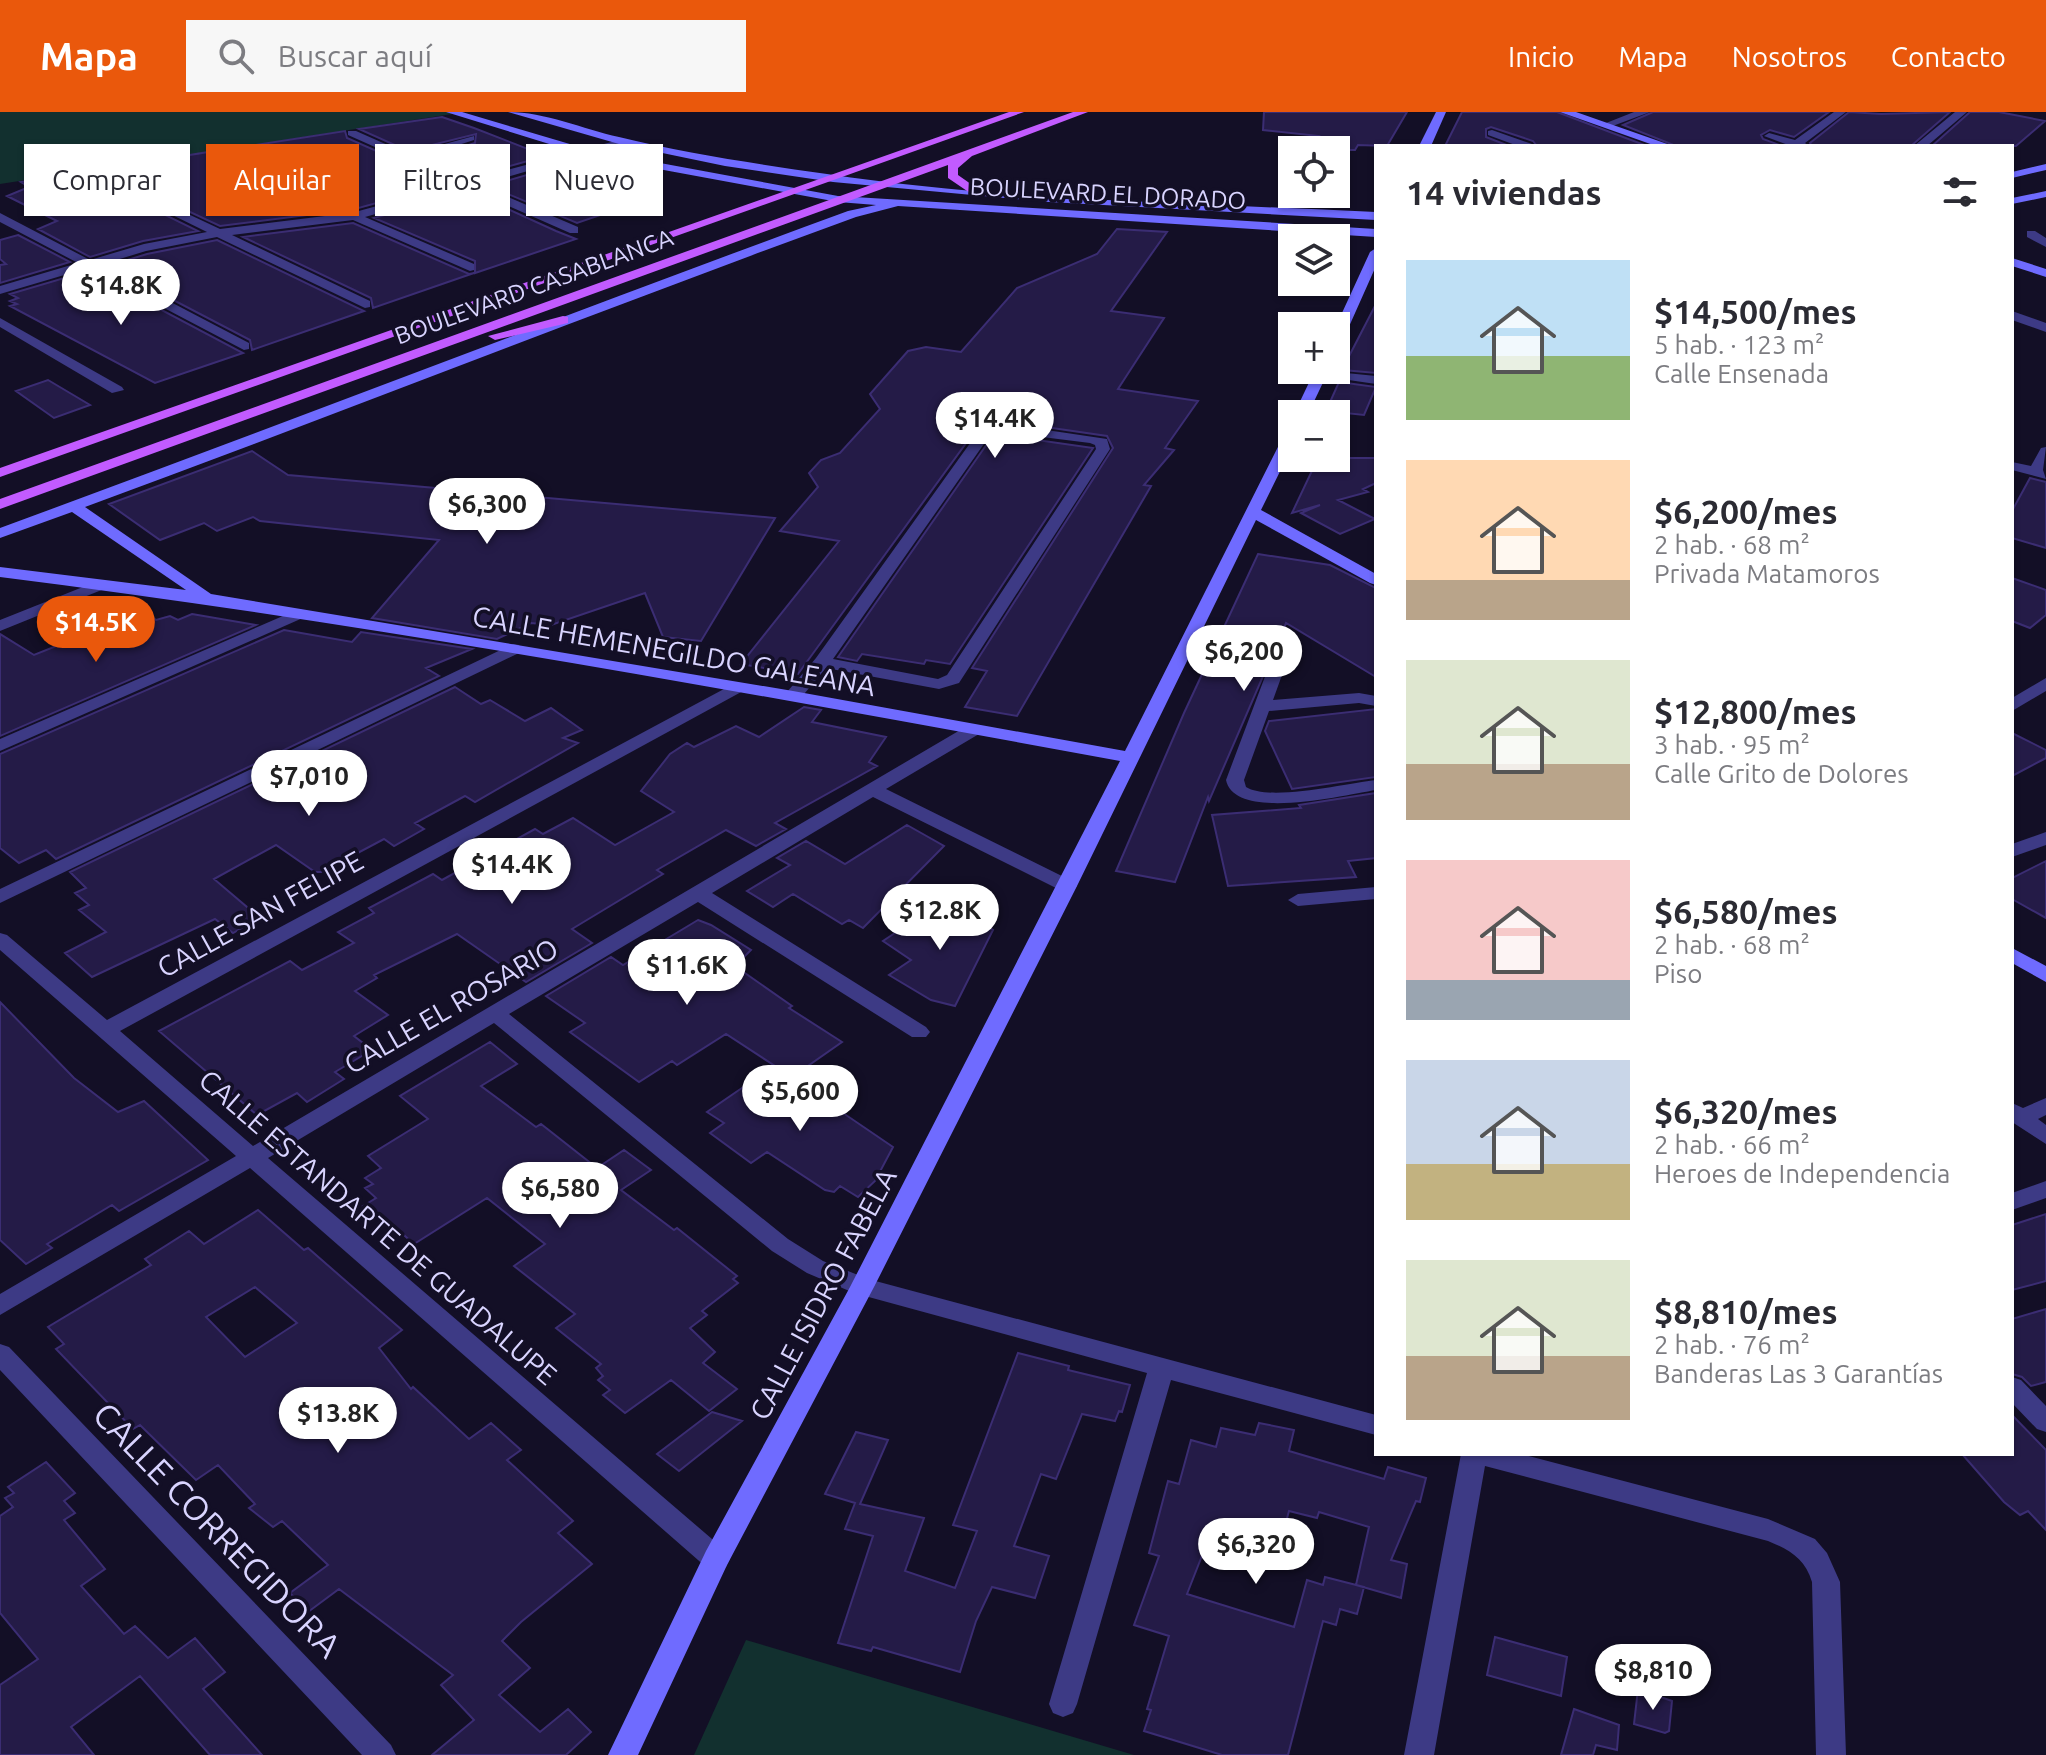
<!DOCTYPE html>
<html lang="es">
<meta charset="utf-8">
<style>
:root{--surface:#fff;--page:#f7f7f7;--text:#2b2b33;--muted:#7c7c81;--accent:#ea580c}
body{margin:0;font-family:Ubuntu,sans-serif;background:var(--page);color:var(--text);height:100vh;display:flex;flex-direction:column;font-size:30px;white-space:nowrap}
*{box-sizing:border-box;margin:0}
p{font-size:26px;color:var(--muted)}
.icon{flex:none;width:44px;height:44px;fill:none;stroke:currentColor;stroke-width:2;stroke-linecap:round;stroke-linejoin:round}
.map{position:relative;flex:1;overflow:hidden}
.side{position:absolute;left:1374px;top:32px;width:640px;height:1312px;display:flex;flex-direction:column;background:var(--surface);border-radius:0px;box-shadow:0 2px 6px #0004}
.side>*{flex:none}
.guide{position:absolute;left:24px;top:32px;width:760px;height:72px;display:flex;gap:16px}
.buttons{position:absolute;left:1278px;top:24px;display:grid;gap:16px}
.buttons a{display:grid;place-items:center;width:72px;height:72px;border-radius:0px;background:var(--surface);box-shadow:0 2px 6px #0004;font-size:40px}
.price{position:absolute;translate:-50% -68px;padding:0 18px;border-radius:28px;background:#fff;color:#222;font-size:26px;line-height:52px;filter:drop-shadow(0 2px 4px #0008)}
.price::after{content:'';position:absolute;left:50%;top:48px;width:24px;height:18px;margin-left:-12px;background:inherit;clip-path:polygon(0 0,100% 0,50% 100%)}
.price.selected{background:var(--accent);color:#fff}
ul{padding:0;list-style:none}
li{display:flex;align-items:center;gap:24px;height:200px;padding:0 32px}
li span{display:grid;place-items:center;flex:none;width:224px;height:160px;border-radius:0px;color:#555}
li>.icon{margin-inline-start:auto}
span .icon{width:96px;height:96px;fill:#fffc;stroke-width:1}
li b{font-size:34px}
h2{display:flex;justify-content:space-between;align-items:center;height:96px;padding:0 32px;font-size:34px}
.chip{padding:0 28px;border-radius:0px;background:var(--surface);box-shadow:0 2px 6px #0004;font-size:28px;line-height:72px}
.chip.selected{background:var(--accent);color:#fff}
header{display:flex;align-items:center;gap:48px;box-sizing:border-box;height:112px;padding:0 40px;background:var(--accent);color:#fff}
header strong{font-size:38px}
nav{display:flex;gap:44px;margin-inline-start:auto;font-size:28px}
.search{width:560px;height:72px;background:var(--page);display:flex;align-items:center;gap:20px;box-sizing:border-box;padding:0 28px;border-radius:0px;color:var(--muted);font-size:30px}
.map>svg:first-child{display:block}
.green{fill:#12302f}
.building{fill:#241b47;stroke:#3b2d73;stroke-width:2;fill-rule:evenodd}
.lines{fill:none;stroke-linecap:round;stroke-linejoin:round}
.street{fill:#3d3a85;fill-rule:evenodd}
.secondary{fill:#6f6bff;fill-rule:evenodd}
.primary{fill:#c25bff;fill-rule:evenodd}
.labels{text-anchor:middle;stroke-width:7;stroke-linejoin:round;paint-order:stroke}
.far-street-label{font-size:24px;fill:#d9d4ff;stroke:#130f26}
.street-label{font-size:28px;fill:#d9d4ff;stroke:#130f26}
.near-street-label{font-size:34px;fill:#d9d4ff;stroke:#130f26}
</style>
<header>
<strong>Mapa</strong>
<div class="search"><svg class="icon" aria-label="search" viewBox="0 0 24 24"><circle cx="10" cy="10" r="6"/><path d="M15 15l6 6"/></svg>Buscar aquí</div>
<nav><a>Inicio</a><a>Mapa</a><a>Nosotros</a><a>Contacto</a></nav>
</header>
<div class="map">
<svg width="2046" height="1643" viewBox="0 0 2046 1643">
<rect width="100%" height="100%" fill="#130f26"/>
<path class="green" d="M0 0H465L0 72Z
M746 1528 1134 1643H694Z"/>
<path class="building" d="M1264 0H1407L1387 34 1358 33 1355 38H1311L1319 24 1263 18Z
M1462 0H1557L1647 34H1537L1533 29 1491 15 1486 17V25L1509 34H1445Z
M1653 0H1829L1794 25 1770 18 1761 23 1763 27 1782 34H1676L1623 13Z
M1849 0 1881 2 1950 0 1911 34H1812L1810 31Z
M1970 0H1999L2045 9 2016 34H1932Z
M442 5 474 16 546 44 470 65 427 46 475 31 476 22 408 39 359 17Z
M345 19 347 26 449 71 355 97 230 37Z
M221 38 222 47 331 100 220 114 100 58 92 64 96 69 198 119 143 129 90 145 38 117 57 109 7 84 29 75 21 70Z
M564 52 583 59 590 57 659 83 577 111 489 74Z
M468 79 556 119 576 127 475 161V149L374 106Z
M353 111 469 162 474 161 373 196 371 186 243 125Z
M1117 117 1167 120 1111 199 1164 206 1118 277 1198 289 1165 336 1174 338 1144 373 1151 374 1017 604 965 595 987 559 972 556 1113 336 1107 324 1004 309 1016 290 1007 284 999 286 798 562 741 552 839 429 780 419 818 375 809 361 821 348 840 341 880 297 870 282 908 239 926 235 961 240 1017 176 1097 142Z
M18 123 70 150 0 171V153L6 152 0 147V128Z
M217 128 364 199 252 238 250 228 108 154 147 142Z
M88 159 243 241 155 271 10 194 17 192 10 189 18 186 10 182Z
M1376 192V261L1343 258 1345 252Z
M48 268 90 293 54 306 16 279Z
M1339 270 1376 275 1364 303 1326 299Z
M994 322 1093 336 950 552 926 548 924 552 862 542 857 549 838 545Z
M252 339 288 363 775 406 701 529 663 525 645 481 551 513 531 511 497 527 372 506 439 428 260 409 253 405 217 419 204 411 160 428 109 392Z
M1318 346H1376V371L1363 377 1368 380 1338 388 1375 407 1340 422 1301 401 1320 393 1292 401Z
M2030 366 2046 370V436L2012 426V399Z
M1258 442 1330 453 1376 476V565L1286 511 1209 689 1208 685 1175 770 1116 759 1184 601Z
M2012 466 2046 478V503L2030 516 2012 509Z
M192 502 256 513 0 624V522L34 543 74 527 83 534 152 505 156 508 170 504 178 508Z
M284 518 352 530 361 520 472 537 426 556 439 564 56 747 46 738 19 751 0 736V642Z
M455 575 481 592 490 588 525 609 551 596 582 618 563 626 578 631 475 690 465 684 415 711 424 717 394 734 384 727 322 760H315L276 733 214 767 260 806 233 821 215 807 92 865 65 841 106 820 79 798 89 793 75 781 86 776 70 760Z
M804 595 821 598 812 610 886 625 869 650 877 654 775 711 786 717 756 734 726 718 657 758 663 762 572 817 592 831 526 870 457 822 374 863 377 866 355 879 388 903 354 924 372 938 335 960 344 967 307 990 297 981 257 1003 159 919 290 849 302 858 354 831 338 820 374 801 369 796 433 762 442 768 535 717 543 722 573 706 615 733 674 700 641 679 670 642 687 631 694 635 736 614 759 625Z
M1376 597V665L1292 677 1265 619 1269 609Z
M2012 621 2046 638V646L2012 664Z
M1376 681V746L1348 749 1356 765 1228 774 1212 703 1301 696 1299 693Z
M907 713 944 734 863 816 849 808 842 812 793 782 773 795 747 779 790 753 777 746 806 729 845 752Z
M2046 749V806L2012 787V766Z
M943 789 993 818 955 894 931 888 889 863 911 848 883 829Z
M698 808 711 813 751 838 735 854 792 894 789 896 842 930 792 965 726 922 677 953 672 949 639 970 570 920 585 911 546 884 611 845 623 853Z
M0 890 74 966 118 1000 144 989 208 1048 119 1099 112 1093 47 1132 52 1136 26 1152 0 1128Z
M490 930 517 952 481 974 536 1015 541 1012 597 1056 624 1038 651 1058 621 1078 674 1118 677 1116 737 1164 733 1167 738 1171 702 1199 707 1203 690 1216 715 1240 703 1251 737 1277 709 1299 671 1268 625 1301 603 1283 610 1278 598 1268 603 1264 596 1256 601 1252 556 1216 575 1202 514 1154 545 1132 487 1086 414 1132 388 1109 384 1111 363 1094 376 1086 365 1076 373 1072 365 1066 381 1056 368 1044 428 1007 400 984Z
M774 954 893 1035 875 1069 858 1085 840 1074 834 1080 825 1078 767 1040 751 1051 710 1021 724 1011 707 1000Z
M258 1098 304 1138 308 1136 402 1218 379 1236 411 1277 413 1275 469 1327 491 1311 521 1338 507 1348 573 1409 558 1421 592 1452 521 1510 502 1529 530 1556 499 1583 540 1620 568 1597 591 1620 566 1643H432L474 1608 441 1573 453 1563 339 1477 308 1500 290 1481 328 1453 282 1409 273 1415 249 1396 255 1392 218 1353 196 1368 140 1313 133 1317 56 1237 64 1232 48 1215 151 1153 145 1147 189 1119 204 1132ZM255 1175 297 1211 245 1245 206 1205Z
M2046 1102V1169L2012 1178V1113Z
M2046 1197V1270L2031 1274 2022 1265 2012 1262V1207Z
M1018 1241 1069 1254 1068 1258 1130 1273 1122 1300 1119 1299 1115 1309 1082 1302 1056 1367 1041 1362 1014 1434 1049 1444 1035 1486 992 1475 976 1509 960 1560 873 1535 871 1539 838 1531 873 1424 845 1417 855 1391 825 1382 856 1320 888 1328 860 1392 924 1406 905 1459 955 1476 977 1419 953 1413Z
M712 1300 742 1309 679 1359 657 1342Z
M2012 1303 2046 1338V1418L2028 1399 2020 1403 2004 1390 1962 1342H2012Z
M1259 1311 1294 1318 1289 1339 1384 1367 1388 1355 1426 1366 1420 1390 1416 1389 1391 1448 1407 1452 1401 1486 1356 1473 1369 1415 1319 1400 1317 1406 1289 1399 1275 1450 1207 1431 1187 1482 1294 1515 1307 1468 1323 1473 1325 1465 1364 1475 1357 1502 1340 1497 1336 1513 1323 1509 1288 1643H1222L1144 1619 1151 1598 1147 1597 1169 1524 1134 1513 1159 1444 1149 1441 1168 1369 1179 1372 1191 1328 1216 1335 1221 1316 1255 1323Z
M46 1350 75 1381 64 1389 75 1401 64 1408 105 1457 81 1474 124 1522 135 1514 168 1546 195 1526 225 1560 203 1577 262 1643H210L140 1564 71 1615 94 1643H0V1573L38 1547 0 1501V1404L13 1395 5 1386 14 1381 8 1375Z
M1495 1525 1567 1545 1561 1584 1487 1563Z
M1638 1577 1672 1589 1669 1619 1665 1621 1634 1612Z
M1574 1597 1619 1613 1617 1638 1596 1633 1593 1643H1561Z"/>
<g class="lines">
<path class="street" d="M1634 0H1650L1610 15 1601 13Z
M1834 0H1846L1805 31 1809 34H1791L1764 24 1769 21 1795 28Z
M1955 0H1967L1927 34H1914Z
M1492 18 1532 32 1534 34H1518L1488 23V19Z
M348 19H356L408 42 474 24V28L418 46 470 68 619 28 624 31 480 73 578 115V121H570L468 76 365 105 474 152V158L470 159 353 108 232 123 370 189V195L365 196 217 125 146 139 100 153 249 231V237L244 238 88 156 0 182V174L78 151 0 110V101L90 148 144 132 207 120 97 66 95 64 101 61 220 117 341 102 223 44V40L227 39 355 100 458 72 348 23Z
M2027 119H2035L2046 126V135L2027 125Z
M2012 199 2046 211V220L2012 208Z
M0 206 122 275 124 278 112 281 0 215Z
M1316 258 1376 264V272L1321 264 1316 263Z
M1006 287 1013 291 999 311 1107 327 1110 337 959 571 939 577 826 556 799 588H787L784 584 787 580 816 546 1001 288ZM993 319 1090 331 1095 333 1096 337 947 563 938 567 833 547Z
M2046 335 2043 358 2046 367 2012 358V350L2031 354 2041 336Z
M98 469 104 471V477L0 519V508Z
M299 497 305 499V505L0 639V627Z
M513 532 519 533 521 537 519 541 0 791V777Z
M1283 533 1291 538 1273 588 1359 581 1376 584V594L1359 591 1269 599 1244 668 1246 675C1270 690 1347 671 1376 668V678C1344 683 1235 710 1226 668L1275 538Z
M2046 566V579L2012 599V586Z
M737 570 746 575 743 579 120 919 253 1034 967 614H979L982 618 979 622 886 677 1074 770 1077 774 1074 778H1060L873 685 712 781 926 915 930 920 926 925H912L698 790 509 902 788 1127 823 1149 868 1167 1376 1303V1323L1171 1268 1077 1592 1073 1601 1063 1605 1053 1601 1049 1592 1147 1261 854 1181 807 1161 772 1139 494 911 268 1046 726 1439 730 1447 726 1455 716 1459 706 1455 250 1056 0 1203V1182L236 1044 0 838V821L7 823 107 908Z
M2046 720V733L2012 745V732Z
M1376 775V787L1298 794 1288 788 1298 782Z
M2046 986V1003L2038 1007 2046 1013V1032L2012 1010V991L2023 996Z
M2046 1069V1086L2012 1098V1081Z
M0 1232 9 1235 391 1633 396 1643H362L0 1258Z
M2012 1265 2021 1268 2046 1294V1320L2037 1317 2012 1291Z
M1461 1342H1521L1768 1407 1815 1427 1827 1441 1840 1470 1846 1643H1816L1812 1470C1805 1447 1790 1438 1768 1429L1485 1354 1434 1643H1404Z"/>
<path class="secondary" d="M446 0H462L590 38 838 84 1376 117V125L898 94 856 105C598 199 343 300 85 395L211 482 793 579 1125 639 1287 317 1292 316V335L1261 398 1376 462V473L1370 471 1256 408 1077 774 874 1175 727 1453 638 1643H608L706 1439 850 1175 1120 649C748 581 375 512 0 465V455L186 478 72 400 0 426V416C283 312 564 203 848 99L876 93 838 90 588 44Z
M508 0C545 0 583 17 619 25 688 42 758 52 827 62 1008 89 1194 91 1376 100V108L1049 90 833 70 725 54 619 32Z
M1436 0H1446L1431 34H1419Z
M1560 0H1576L1673 34H1656Z
M2046 52V58L2012 66V60Z
M2046 79V85L2012 92V86Z
M1376 136V154L1343 228 1336 232V214L1370 140Z
M2012 146 2046 157V165L2012 154Z
M1315 258H1329L1308 302H1294Z
M2012 836 2046 854V870L2012 851Z"/>
<path class="primary" d="M1009 0H1024L0 365V356Z
M1073 0H1088L972 44 958 56V63L978 77 998 82V86L970 81 948 66V53L0 397V387Z
M563 204 568 205V211L495 228 488 224Z"/>
</g>
<g class="labels">
<g class="far-street-label">
<text transform="translate(1108 82) rotate(3)" y="8">BOULEVARD EL DORADO</text>
<text transform="translate(534 175) rotate(-20)" y="8">BOULEVARD CASABLANCA</text>
</g>
<g class="street-label">
<text transform="translate(674 539) rotate(10)" y="10">CALLE HEMENEGILDO GALEANA</text>
<text transform="translate(260 802) rotate(-29)" y="10">CALLE SAN FELIPE</text>
<text transform="translate(451 894) rotate(-30)" y="10">CALLE EL ROSARIO</text>
<text transform="translate(378 1115) rotate(41)" y="10">CALLE ESTANDARTE DE GUADALUPE</text>
<text transform="translate(823 1182) rotate(-62)" y="10">CALLE ISIDRO FABELA</text>
</g>
<g class="near-street-label">
<text transform="translate(217 1418) rotate(46)" y="12">CALLE CORREGIDORA</text>
</g>
</g>
</svg>
<div class="buttons">
<a><svg class="icon" aria-label="locate" viewBox="0 0 24 24"><circle cx="12" cy="12" r="6"/><path d="M12 2v4M12 18v4M2 12h4M18 12h4"/></svg></a>
<a><svg class="icon" aria-label="layers" viewBox="0 0 24 24"><path d="M12 4l9 5-9 5-9-5zM3 14l9 5 9-5"/></svg></a>
<a>+</a>
<a>−</a>
</div>
<b class="price" style="left:121px;top:215px">$14.8K</b>
<b class="price" style="left:995px;top:348px">$14.4K</b>
<b class="price" style="left:487px;top:434px">$6,300</b>
<b class="price selected" style="left:96px;top:552px">$14.5K</b>
<b class="price" style="left:1244px;top:581px">$6,200</b>
<b class="price" style="left:309px;top:706px">$7,010</b>
<b class="price" style="left:512px;top:794px">$14.4K</b>
<b class="price" style="left:940px;top:840px">$12.8K</b>
<b class="price" style="left:687px;top:895px">$11.6K</b>
<b class="price" style="left:800px;top:1021px">$5,600</b>
<b class="price" style="left:560px;top:1118px">$6,580</b>
<b class="price" style="left:338px;top:1343px">$13.8K</b>
<b class="price" style="left:1256px;top:1474px">$6,320</b>
<b class="price" style="left:1653px;top:1600px">$8,810</b>
<div class="guide">
<a class="chip">Comprar</a>
<a class="chip selected">Alquilar</a>
<a class="chip">Filtros</a>
<a class="chip">Nuevo</a>
</div>
<section class="side">
<h2>14 viviendas<svg class="icon" aria-label="filters" viewBox="0 0 24 24"><path d="M4 7h16M4 17h16"/><circle cx="9" cy="7" r="2"/><circle cx="15" cy="17" r="2"/></svg></h2>
<ul>
<li><span style="background:linear-gradient(#bfe0f5 60%,#8fb573 0)"><svg class="icon" aria-label="home" viewBox="0 0 24 24"><path d="M3 11l9-7 9 7M6 9v11h12V9"/></svg></span><div><b>$14,500/mes</b><p>5 hab. · 123 m²</p><p>Calle Ensenada</p></div></li>
<li><span style="background:linear-gradient(#ffd9b3 75%,#b9a48a 0)"><svg class="icon" aria-label="home" viewBox="0 0 24 24"><path d="M3 11l9-7 9 7M6 9v11h12V9"/></svg></span><div><b>$6,200/mes</b><p>2 hab. · 68 m²</p><p>Privada Matamoros</p></div></li>
<li><span style="background:linear-gradient(#dfe7d0 65%,#b9a48a 0)"><svg class="icon" aria-label="home" viewBox="0 0 24 24"><path d="M3 11l9-7 9 7M6 9v11h12V9"/></svg></span><div><b>$12,800/mes</b><p>3 hab. · 95 m²</p><p>Calle Grito de Dolores</p></div></li>
<li><span style="background:linear-gradient(#f6c9c9 75%,#9aa5b1 0)"><svg class="icon" aria-label="home" viewBox="0 0 24 24"><path d="M3 11l9-7 9 7M6 9v11h12V9"/></svg></span><div><b>$6,580/mes</b><p>2 hab. · 68 m²</p><p>Piso</p></div></li>
<li><span style="background:linear-gradient(#c9d6e8 65%,#c2b280 0)"><svg class="icon" aria-label="home" viewBox="0 0 24 24"><path d="M3 11l9-7 9 7M6 9v11h12V9"/></svg></span><div><b>$6,320/mes</b><p>2 hab. · 66 m²</p><p>Heroes de Independencia</p></div></li>
<li><span style="background:linear-gradient(#dfe7d0 60%,#b9a48a 0)"><svg class="icon" aria-label="home" viewBox="0 0 24 24"><path d="M3 11l9-7 9 7M6 9v11h12V9"/></svg></span><div><b>$8,810/mes</b><p>2 hab. · 76 m²</p><p>Banderas Las 3 Garantías</p></div></li>
</ul>
</section>
</div>
